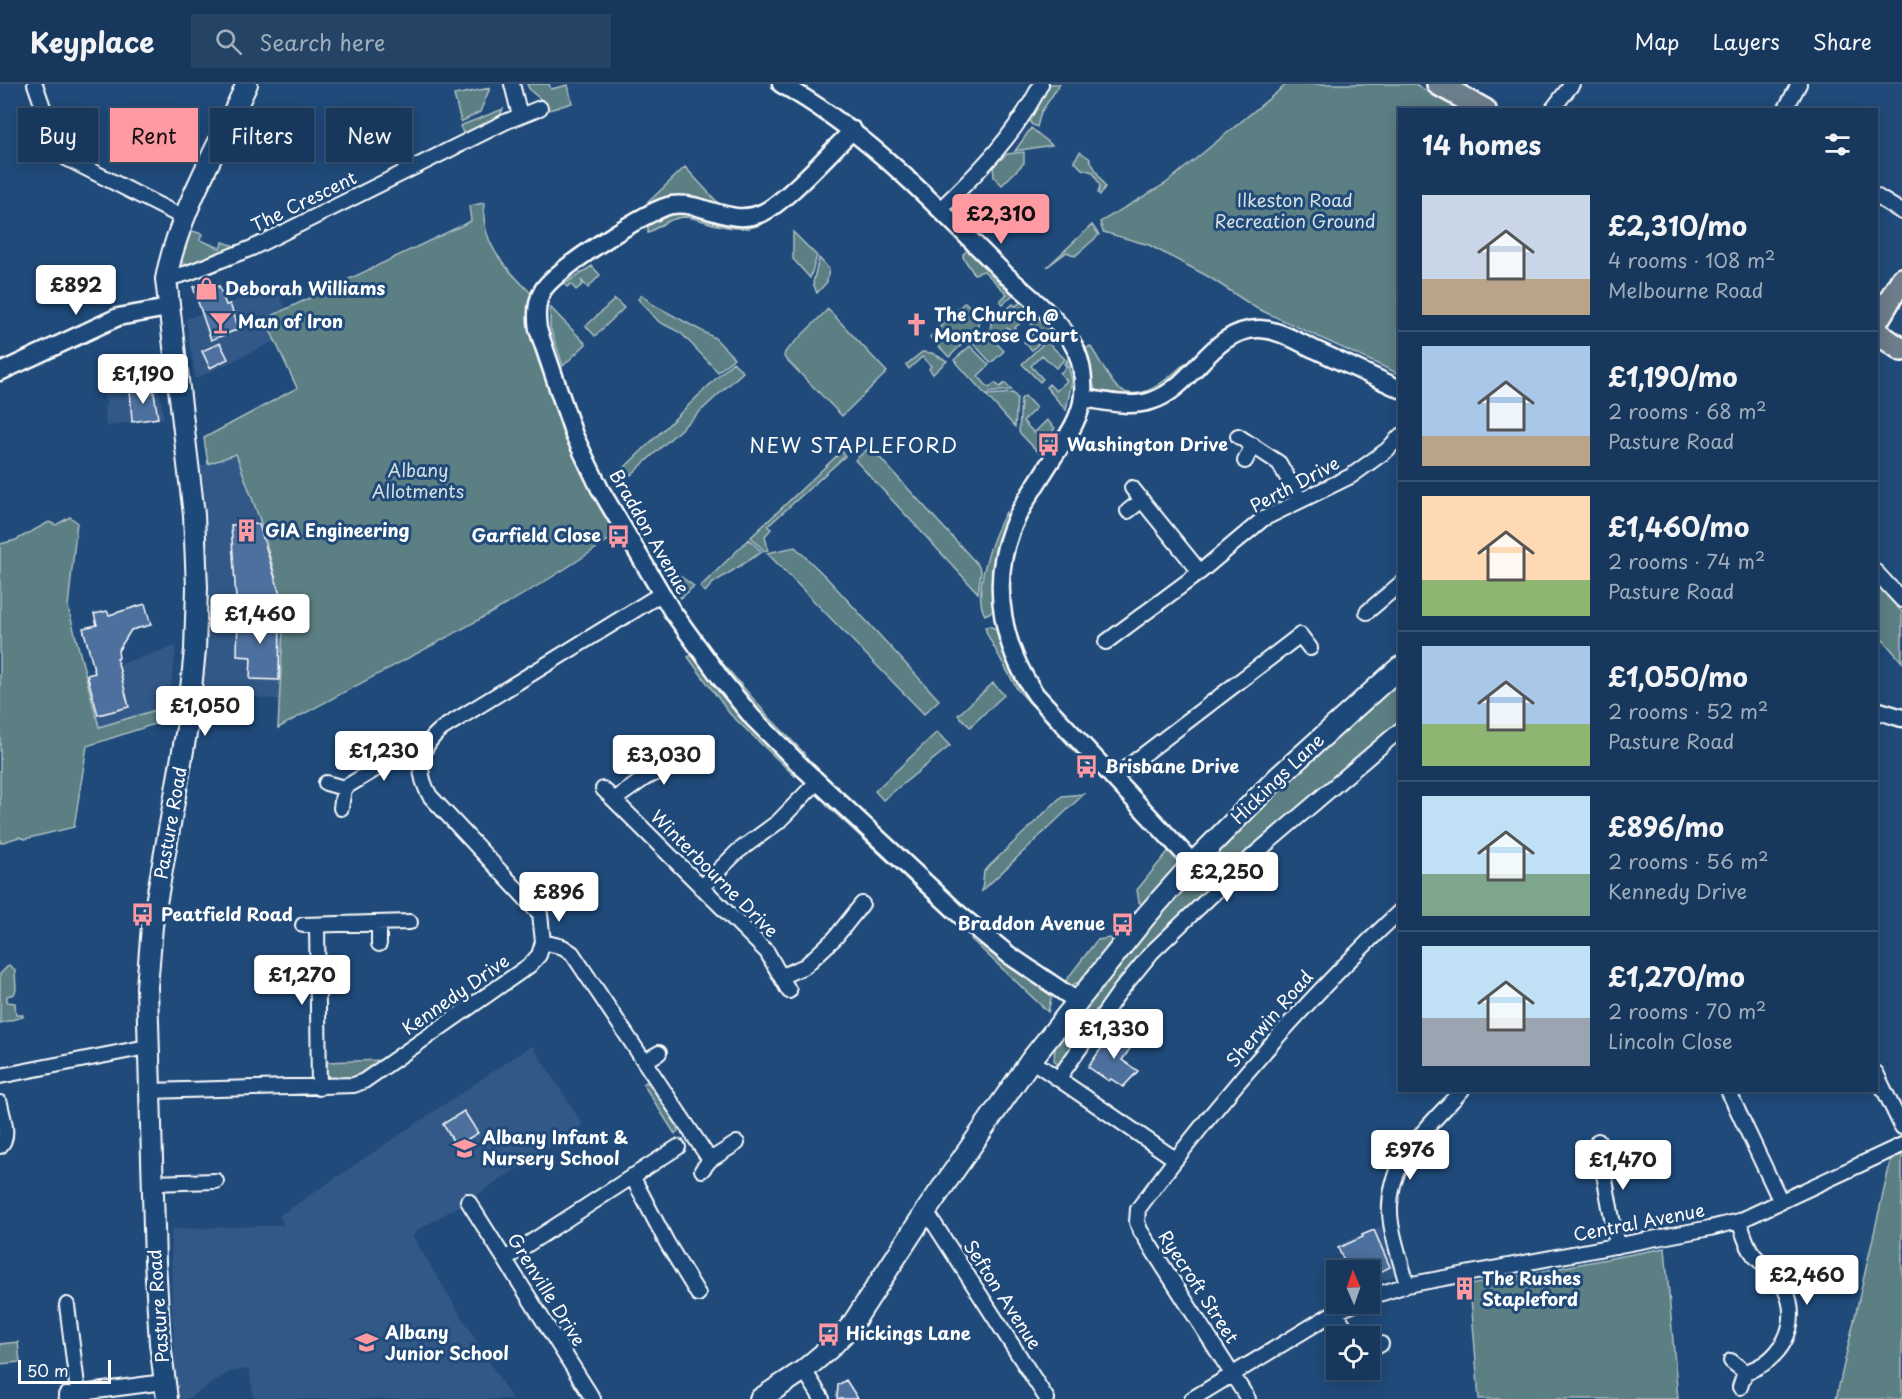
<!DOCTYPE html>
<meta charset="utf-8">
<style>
:root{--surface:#17385c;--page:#244365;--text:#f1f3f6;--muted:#9eacbb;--line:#365272;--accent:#ff9aa2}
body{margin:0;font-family:"Playpen Sans",sans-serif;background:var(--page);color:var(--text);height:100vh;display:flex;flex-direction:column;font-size:22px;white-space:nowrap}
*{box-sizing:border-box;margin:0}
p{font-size:20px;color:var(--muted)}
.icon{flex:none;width:33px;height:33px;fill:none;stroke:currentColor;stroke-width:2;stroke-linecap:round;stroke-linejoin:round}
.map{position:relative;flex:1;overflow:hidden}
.sheet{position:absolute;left:1398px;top:24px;width:480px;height:984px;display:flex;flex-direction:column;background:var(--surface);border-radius:0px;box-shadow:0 3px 15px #0003,0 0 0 2px var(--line)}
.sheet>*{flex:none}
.top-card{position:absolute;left:18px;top:24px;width:570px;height:54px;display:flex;gap:12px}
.needle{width:39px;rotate:358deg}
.tools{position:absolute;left:1326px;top:1176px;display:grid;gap:12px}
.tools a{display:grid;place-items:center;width:54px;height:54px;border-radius:0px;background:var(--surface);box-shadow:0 3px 15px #0003,0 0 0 2px var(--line);font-size:30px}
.scale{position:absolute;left:18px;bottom:15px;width:93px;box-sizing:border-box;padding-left:6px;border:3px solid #fff;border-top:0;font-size:16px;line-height:21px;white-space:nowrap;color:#fff;-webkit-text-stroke:4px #1f4a7a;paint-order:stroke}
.price{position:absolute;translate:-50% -51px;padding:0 14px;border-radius:6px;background:#fff;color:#222;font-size:20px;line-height:39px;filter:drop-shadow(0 2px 3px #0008)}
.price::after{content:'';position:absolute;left:50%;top:36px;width:18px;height:14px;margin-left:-9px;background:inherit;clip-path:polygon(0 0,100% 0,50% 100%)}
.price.selected{background:var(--accent);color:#111}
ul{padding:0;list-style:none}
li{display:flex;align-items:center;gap:18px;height:150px;padding:0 24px}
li+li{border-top:2px solid var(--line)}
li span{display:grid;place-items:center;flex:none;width:168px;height:120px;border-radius:0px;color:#555}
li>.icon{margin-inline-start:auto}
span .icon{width:72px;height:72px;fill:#fffc;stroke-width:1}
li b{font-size:26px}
h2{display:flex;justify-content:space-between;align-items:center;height:72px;padding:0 24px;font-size:26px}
.pill{padding:0 21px;border-radius:0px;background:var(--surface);box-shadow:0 3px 15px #0003,0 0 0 2px var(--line);font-size:21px;line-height:54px}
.pill.selected{background:var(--accent);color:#111}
header{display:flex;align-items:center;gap:36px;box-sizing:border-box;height:84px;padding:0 30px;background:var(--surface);border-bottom:2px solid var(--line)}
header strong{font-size:28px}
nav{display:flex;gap:33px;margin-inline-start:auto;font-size:21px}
.search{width:420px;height:54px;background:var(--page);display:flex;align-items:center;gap:15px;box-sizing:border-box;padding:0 21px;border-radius:0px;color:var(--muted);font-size:22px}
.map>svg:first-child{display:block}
.built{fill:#315887}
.green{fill:#5b7f84;stroke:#adbfc2;stroke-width:1.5}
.building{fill:#4d6f9e;stroke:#fff;stroke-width:1.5}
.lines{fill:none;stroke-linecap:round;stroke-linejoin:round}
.minor-casing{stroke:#fff;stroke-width:18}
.tertiary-casing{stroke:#fff;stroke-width:21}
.secondary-casing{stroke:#fff;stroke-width:24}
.primary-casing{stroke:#fff;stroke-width:26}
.minor{stroke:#1f4a7a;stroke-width:14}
.tertiary{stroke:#1f4a7a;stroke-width:16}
.secondary{stroke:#1f4a7a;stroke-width:20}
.primary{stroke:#6c7d8b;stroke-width:21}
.labels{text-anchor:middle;stroke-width:6;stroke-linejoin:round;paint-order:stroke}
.park-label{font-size:18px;fill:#d6dfe0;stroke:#1f4a7a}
.street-label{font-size:18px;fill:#fff;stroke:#1f4a7a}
.poi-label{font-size:18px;font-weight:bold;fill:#fff;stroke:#1f4a7a;text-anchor:start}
.neighbourhood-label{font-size:20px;letter-spacing:1.5px;fill:#fff;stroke:#1f4a7a}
</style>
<header>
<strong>Keyplace</strong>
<div class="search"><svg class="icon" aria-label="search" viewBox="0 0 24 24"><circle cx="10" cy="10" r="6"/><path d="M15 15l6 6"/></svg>Search here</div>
<nav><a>Map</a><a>Layers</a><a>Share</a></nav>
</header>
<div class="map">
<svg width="1902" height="1315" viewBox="0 0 1902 1315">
<rect width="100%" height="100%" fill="#1f4a7a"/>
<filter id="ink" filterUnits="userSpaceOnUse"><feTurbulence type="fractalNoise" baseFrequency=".0167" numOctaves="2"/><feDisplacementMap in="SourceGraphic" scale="12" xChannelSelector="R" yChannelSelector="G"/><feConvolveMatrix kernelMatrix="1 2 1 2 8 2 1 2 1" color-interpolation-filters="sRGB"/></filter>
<g filter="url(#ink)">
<path class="built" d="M275 202 286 226 265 235 275 257 195 295 186 235Z
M157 296 164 334 106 342 104 322 107 321 101 308 116 300Z
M236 370 261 439 284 525 279 615 201 611 209 526 199 383Z
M176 562 169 622 99 643 86 591Z
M532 961 583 1041 468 1117 418 1146 413 1153 512 1315H254L249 1285 230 1288 187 1315H180L176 1294 172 1222 171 1145 284 1141 279 1132Z
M1382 1142H1386L1396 1187 1392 1194 1370 1197V1186H1348L1337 1161Z"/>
<path class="green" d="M527 0H549L551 5 568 1 572 19 549 26C544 12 531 13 527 0Z
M1047 0H1060L1041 28 1037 43 1031 40 1029 35Z
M1287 0H1415L1459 25 1400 26 1399 290 1256 224 1209 193 1149 161 1103 148 1100 138 1165 100Z
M490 4 480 28 461 38 454 11Z
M503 25 499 34 464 51 460 42Z
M1031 44 1052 61 1015 67Z
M1024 68V79L1002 101 994 93 993 82 1007 70Z
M1080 68 1089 74 1105 103 1100 111 1098 109 1100 102 1093 88 1082 85 1074 77Z
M685 83 721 122C688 113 675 109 642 124Z
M484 119C480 161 506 184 534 212L532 245 534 258 558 324 617 450C510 526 393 580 278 644L284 525 261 439 236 370 208 380 204 354 297 304 265 235 471 137 469 122Z
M788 120C763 145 748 149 713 140 704 137 695 134 686 133 672 133 659 142 648 149V140L668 128 698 130Z
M1092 141 1099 151 1075 172 1067 168 1047 183Z
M189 146 202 150 200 156 220 164 223 158 235 162 185 181 181 177V169Z
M793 148 817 172 810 194 793 175Z
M970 164 1015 209 1003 220 1000 217 1007 210 984 187 974 190 963 173V170Z
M819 174 829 185 827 198 817 209 813 199Z
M592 182 600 191 588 204 581 196 583 200 576 206 571 200 567 203 564 200Z
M642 211 652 220 715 254 734 274 718 288 681 249 659 238 638 215Z
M615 215 624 224 595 252 586 242Z
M1021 217 1052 247 1032 266 1024 258 1037 246 1026 234 1011 247 1008 244 993 250 990 247 991 239 1013 220 1016 222Z
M965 218 980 233 977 246 949 273 930 253Z
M550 223 586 260 563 282 550 243Z
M828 225 887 288 842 332 784 273 785 268Z
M983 249H987L1004 267 991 279 973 259Z
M1046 257 1065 275 1056 284 1042 271 1031 282 1043 295 1040 298 1022 280Z
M970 262 989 281 978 292 989 304 995 299 1000 303 1005 299 1012 306 984 309 954 276Z
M1090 262C1098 272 1110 299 1119 305 1142 320 1170 293 1185 279L1186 281C1174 308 1118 323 1095 306L1084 266Z
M922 268 932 269 947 277 933 290 929 285 931 282 922 273 909 285 906 281Z
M1067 276 1072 297 1066 326 1046 303 1049 300 1056 307 1067 297 1060 289 1067 283 1064 280Z
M733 278 743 288 631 391 624 384Z
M1013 309 1017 314 1015 343 986 311Z
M1025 312 1036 324 1023 337 1034 349 1047 336 1055 344 1039 369 1019 348 1021 315Z
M870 363 978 481 981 487 978 509 855 376Z
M842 367 845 372 768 442 771 445 765 452 768 466 764 467 751 453Z
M1006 428 1007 434 992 490 993 527 985 531C971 508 994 450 1006 428Z
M70 433 77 438 68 523 99 643 169 622 167 636 87 662 74 743 25 755 19 753 0 759V460L16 456 49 438 56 441Z
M749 455 762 468 713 499 705 508 700 503Z
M795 463 827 494 939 616 924 630 767 469Z
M673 487 694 502 681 514 676 506 670 490Z
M1876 500 1902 528V578L1877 549Z
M989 542 998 546 1081 669 1080 674 1017 605 987 550 985 543Z
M701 554 768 632 804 669 798 670 750 621Z
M695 569 798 688 795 692 730 630 688 573Z
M1399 592V638L1279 741 1198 815 1059 983 1054 976 1055 961C1116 885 1176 808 1243 739 1293 688 1348 641 1399 592Z
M993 599 1004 611 970 643 958 631Z
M937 648 950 662 883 716 875 707Z
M1084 710 982 807 984 787 1062 712Z
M830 717 968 845 967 850 826 721Z
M1170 765 1178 773V785L1144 822 1139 818 1137 806Z
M975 851 1053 906 1048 928 971 855Z
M1110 854 1113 856 1082 897 1072 901 1064 899 1097 856Z
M9 881 15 886 16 906 14 910 7 912V918L15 919 16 931H23V933L0 939V890Z
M383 976 356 994 331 996 324 984V978Z
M646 998 650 1000 676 1040 678 1047 675 1050 643 1000Z
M1902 1070V1315H1836L1891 1075Z
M1665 1164 1678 1315H1479L1470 1201Z
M18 1258 20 1278 0 1280V1260Z"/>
<path class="building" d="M210 197 213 204 219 202 226 221 230 220 239 245 211 256 193 203Z
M220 259 228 275 210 284 202 267Z
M153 303 158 334 132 338 130 306Z
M259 440 280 511 236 515 231 441Z
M145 520 151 541 131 546 118 567 119 574 117 575 129 623 98 631 87 591 95 589 83 544 97 541 94 530 107 527 109 531Z
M238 532 280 533 279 596 250 595 251 573 237 572Z
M1115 945 1134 959 1122 976 1138 987 1123 1003 1111 995 1109 997 1088 983Z
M464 1027 478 1049 456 1062 443 1040Z
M1374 1146 1390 1183 1370 1193V1186H1348L1338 1164 1363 1153 1362 1151Z
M846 1296 853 1307 858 1315H837L838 1301Z"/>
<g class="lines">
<defs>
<path id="minor" d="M35 0 54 55 66 74 184 134
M512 0 520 32
M1552 26 1572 0
M1785 26 1799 0
M1876 112 1902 128
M940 125C980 87 1016 50 1041 0
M166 195 188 189 252 164 505 38 540 24
M1238 352 1279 379 1300 416
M1245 377 1253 361
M1132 404 1200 488
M1128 427 1142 416
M1876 488 1902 516
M1367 528 1400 500
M1106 558 1200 488 1263 435 1351 392 1387 366 1400 352
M1113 694 1300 551 1310 564
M326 699 344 704 341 724
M344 704 394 674H421
M603 705 767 868 789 907
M614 716 645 694 669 683 690 662
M701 804 737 768 778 738 817 698
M379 839V860
M303 841 410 838
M317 841 319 1004
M543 858 563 863 572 869 710 1076
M782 892 805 882 835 854 862 820
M1031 976 1175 1075
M645 977 659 969
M1876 989 1902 1043
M0 992 147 963
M1058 995 1120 907 1152 868 1256 769 1400 646
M1728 1006 1781 1118
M149 1007 354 1001 364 997 530 881 539 871 543 858 540 830 430 712C415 686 419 662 443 644L661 510
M0 1019C2 1032 11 1052 0 1062
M1598 1057 1617 1162
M702 1086 710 1076 737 1059
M632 1092 667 1159 698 1210
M152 1099 216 1097
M468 1117 593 1315
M926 1127 1047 1315
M1739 1137C1743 1147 1746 1162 1754 1171 1764 1183 1778 1190 1785 1205 1802 1240 1781 1278 1745 1288L1740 1303
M505 1175 678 1063
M1407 1201C1402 1181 1394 1159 1391 1139 1382 1081 1427 1045 1462 1006
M1370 1213 1407 1201 1710 1144 1739 1137 1902 1061
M67 1221 78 1309
M1335 1228 1351 1252
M1370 1266 1381 1260
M1731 1277 1745 1288
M804 1286 822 1315
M66 1311 164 1298
M1192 1315 1335 1228 1355 1220
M1248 1315 1140 1146 1137 1138 1138 1125C1217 1018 1303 918 1400 827"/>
<path id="tertiary" d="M781 0C868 48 935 121 1005 190 1028 212 1062 236 1076 266 1082 280 1084 296 1083 311 1081 337 1062 359 1049 380 1036 401 1020 423 1011 447 990 502 1003 564 1036 611L1193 779
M853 46C832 66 785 119 762 129 730 143 704 117 672 121 650 124 555 186 543 206 536 218 536 232 538 245L574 351 600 405 672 527 722 596 753 634 804 685 960 831 1009 871 1077 917
M0 288 118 233 168 224
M1083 314C1105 317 1129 324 1151 317 1194 304 1211 244 1260 245 1280 246 1298 258 1316 266 1344 279 1372 292 1400 305
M1876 626 1902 634"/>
<path id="secondary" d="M167 1315 160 1259 155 1178 147 903 152 842 187 644 195 566 197 504 194 431 166 195C178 130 219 61 247 0
M760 1315 804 1286 830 1264 851 1242 926 1127 1031 976 1146 832 1193 779 1278 693 1400 583"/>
<path id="primary" d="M1438 0 1485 26
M1876 239 1902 195
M1876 248 1902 266"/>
</defs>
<use href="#minor" class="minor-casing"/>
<use href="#tertiary" class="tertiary-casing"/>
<use href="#secondary" class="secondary-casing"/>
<use href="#primary" class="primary-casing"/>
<use href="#minor" class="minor"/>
<use href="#tertiary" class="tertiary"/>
<use href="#secondary" class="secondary"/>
<use href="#primary" class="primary"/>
</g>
</g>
<defs>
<symbol id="shop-bare" viewBox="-9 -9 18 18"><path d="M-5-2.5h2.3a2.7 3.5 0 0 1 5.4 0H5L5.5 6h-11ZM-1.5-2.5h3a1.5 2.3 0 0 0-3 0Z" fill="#ff9aa2" stroke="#1f4a7a" stroke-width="2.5" paint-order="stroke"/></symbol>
<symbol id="bar-bare" viewBox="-9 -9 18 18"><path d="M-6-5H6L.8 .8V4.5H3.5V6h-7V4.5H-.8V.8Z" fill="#ff9aa2" stroke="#1f4a7a" stroke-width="2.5" paint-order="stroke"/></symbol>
<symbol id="church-bare" viewBox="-9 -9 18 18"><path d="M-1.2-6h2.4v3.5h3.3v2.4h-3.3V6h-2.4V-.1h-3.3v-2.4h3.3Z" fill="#ff9aa2" stroke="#1f4a7a" stroke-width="2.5" paint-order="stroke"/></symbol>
<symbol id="bus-bare" viewBox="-9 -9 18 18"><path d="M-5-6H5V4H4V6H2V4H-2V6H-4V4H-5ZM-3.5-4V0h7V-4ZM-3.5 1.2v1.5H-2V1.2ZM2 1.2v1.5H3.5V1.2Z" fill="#ff9aa2" stroke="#1f4a7a" stroke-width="2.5" paint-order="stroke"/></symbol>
<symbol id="building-bare" viewBox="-9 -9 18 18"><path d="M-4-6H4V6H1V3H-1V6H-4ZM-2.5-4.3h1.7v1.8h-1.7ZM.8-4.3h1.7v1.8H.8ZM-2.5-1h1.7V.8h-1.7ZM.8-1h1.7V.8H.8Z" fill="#ff9aa2" stroke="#1f4a7a" stroke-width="2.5" paint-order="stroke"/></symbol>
<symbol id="school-bare" viewBox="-9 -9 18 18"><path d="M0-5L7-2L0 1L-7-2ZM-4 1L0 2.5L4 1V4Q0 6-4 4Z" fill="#ff9aa2" stroke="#1f4a7a" stroke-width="2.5" paint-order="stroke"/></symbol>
</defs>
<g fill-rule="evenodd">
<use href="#shop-bare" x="190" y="188" width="33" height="33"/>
<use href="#bar-bare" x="204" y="222" width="33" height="33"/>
<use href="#church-bare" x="900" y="224" width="33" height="33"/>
<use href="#bus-bare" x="1032" y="344" width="33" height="33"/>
<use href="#building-bare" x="230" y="430" width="33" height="33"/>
<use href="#bus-bare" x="602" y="436" width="33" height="33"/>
<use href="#bus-bare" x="1070" y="666" width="33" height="33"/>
<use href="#bus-bare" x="126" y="814" width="33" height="33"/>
<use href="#bus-bare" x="1106" y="824" width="33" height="33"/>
<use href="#school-bare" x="448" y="1048" width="33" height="33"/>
<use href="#building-bare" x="1448" y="1188" width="33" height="33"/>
<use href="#bus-bare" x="812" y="1234" width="33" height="33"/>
<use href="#school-bare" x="350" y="1242" width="33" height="33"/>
</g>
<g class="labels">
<g class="park-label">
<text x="1295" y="123">Ilkeston Road<tspan x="1295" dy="21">Recreation Ground</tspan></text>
<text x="418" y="393">Albany<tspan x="418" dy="21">Allotments</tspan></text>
</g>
<g class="street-label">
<text transform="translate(304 118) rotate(-26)" y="6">The Crescent</text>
<text transform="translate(1295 401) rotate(-28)" y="6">Perth Drive</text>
<text transform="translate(649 448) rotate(60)" y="6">Braddon Avenue</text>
<text transform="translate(1278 695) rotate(-44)" y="6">Hickings Lane</text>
<text transform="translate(171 739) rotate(-80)" y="6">Pasture Road</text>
<text transform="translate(714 790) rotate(45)" y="6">Winterbourne Drive</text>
<text transform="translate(456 911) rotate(-35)" y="6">Kennedy Drive</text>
<text transform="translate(1270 935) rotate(-49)" y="6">Sherwin Road</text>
<text transform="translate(1639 1139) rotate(-11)" y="6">Central Avenue</text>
<text transform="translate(1198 1203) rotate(57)" y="6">Ryecroft Street</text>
<text transform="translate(546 1206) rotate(58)" y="6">Grenville Drive</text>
<text transform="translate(1002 1211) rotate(57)" y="6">Sefton Avenue</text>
<text transform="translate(159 1222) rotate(-94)" y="6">Pasture Road</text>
</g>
<g class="poi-label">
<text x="225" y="211">Deborah Williams</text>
<text x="934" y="237">The Church @<tspan x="934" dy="21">Montrose Court</tspan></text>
<text x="238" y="244">Man of Iron</text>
<text x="1067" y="367">Washington Drive</text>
<text x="265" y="453">GIA Engineering</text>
<text x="601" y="458" text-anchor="end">Garfield Close</text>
<text x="1105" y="689">Brisbane Drive</text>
<text x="161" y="837">Peatfield Road</text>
<text x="1105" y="846" text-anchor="end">Braddon Avenue</text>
<text x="482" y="1060">Albany Infant &amp;<tspan x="482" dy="21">Nursery School</tspan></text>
<text x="1482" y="1201">The Rushes<tspan x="1482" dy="21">Stapleford</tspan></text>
<text x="385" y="1255">Albany<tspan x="385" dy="21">Junior School</tspan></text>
<text x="846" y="1256">Hickings Lane</text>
</g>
<g class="neighbourhood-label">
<text x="854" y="369">NEW STAPLEFORD</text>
</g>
</g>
</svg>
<div class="tools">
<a><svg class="needle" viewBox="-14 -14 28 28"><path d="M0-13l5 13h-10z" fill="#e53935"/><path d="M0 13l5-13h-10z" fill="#9eacbb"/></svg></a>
<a><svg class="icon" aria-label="locate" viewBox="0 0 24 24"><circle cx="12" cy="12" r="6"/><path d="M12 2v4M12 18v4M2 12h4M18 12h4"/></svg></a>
</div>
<div class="scale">50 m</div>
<b class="price selected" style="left:1001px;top:161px">£2,310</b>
<b class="price" style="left:76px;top:232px">£892</b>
<b class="price" style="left:143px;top:321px">£1,190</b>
<b class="price" style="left:260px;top:561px">£1,460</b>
<b class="price" style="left:205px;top:653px">£1,050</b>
<b class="price" style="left:384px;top:698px">£1,230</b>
<b class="price" style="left:664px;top:702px">£3,030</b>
<b class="price" style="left:1227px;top:819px">£2,250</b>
<b class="price" style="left:559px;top:839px">£896</b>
<b class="price" style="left:302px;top:922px">£1,270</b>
<b class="price" style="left:1114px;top:976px">£1,330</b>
<b class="price" style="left:1410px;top:1097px">£976</b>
<b class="price" style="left:1623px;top:1107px">£1,470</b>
<b class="price" style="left:1807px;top:1222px">£2,460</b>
<div class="top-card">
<a class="pill">Buy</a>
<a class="pill selected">Rent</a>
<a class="pill">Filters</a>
<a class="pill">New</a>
</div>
<section class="sheet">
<h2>14 homes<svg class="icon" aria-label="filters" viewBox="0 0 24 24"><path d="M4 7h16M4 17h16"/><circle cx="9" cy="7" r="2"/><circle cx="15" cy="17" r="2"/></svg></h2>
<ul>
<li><span style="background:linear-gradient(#c9d6e8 70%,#b9a48a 0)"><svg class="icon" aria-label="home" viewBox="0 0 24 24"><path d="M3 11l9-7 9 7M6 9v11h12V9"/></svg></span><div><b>£2,310/mo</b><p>4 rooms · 108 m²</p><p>Melbourne Road</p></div></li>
<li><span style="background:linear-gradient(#a9c7e8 75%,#b9a48a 0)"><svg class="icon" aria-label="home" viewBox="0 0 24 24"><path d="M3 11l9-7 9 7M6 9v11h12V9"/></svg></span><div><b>£1,190/mo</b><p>2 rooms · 68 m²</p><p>Pasture Road</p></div></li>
<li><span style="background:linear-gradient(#ffd9b3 70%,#8fb573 0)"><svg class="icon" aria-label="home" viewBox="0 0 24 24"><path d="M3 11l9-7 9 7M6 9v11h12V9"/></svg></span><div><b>£1,460/mo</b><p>2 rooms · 74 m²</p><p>Pasture Road</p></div></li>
<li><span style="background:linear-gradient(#a9c7e8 65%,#8fb573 0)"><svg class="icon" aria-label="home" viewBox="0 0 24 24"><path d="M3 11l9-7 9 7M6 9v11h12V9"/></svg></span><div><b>£1,050/mo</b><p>2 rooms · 52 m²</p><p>Pasture Road</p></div></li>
<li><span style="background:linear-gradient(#bfe0f5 65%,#7fa58c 0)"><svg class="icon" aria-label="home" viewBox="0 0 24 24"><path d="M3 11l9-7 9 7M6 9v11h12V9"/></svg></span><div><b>£896/mo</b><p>2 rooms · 56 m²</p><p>Kennedy Drive</p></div></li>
<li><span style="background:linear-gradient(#bfe0f5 60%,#9aa5b1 0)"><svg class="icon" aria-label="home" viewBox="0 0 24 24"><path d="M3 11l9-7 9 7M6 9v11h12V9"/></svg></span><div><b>£1,270/mo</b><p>2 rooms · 70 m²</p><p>Lincoln Close</p></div></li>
</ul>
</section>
</div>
